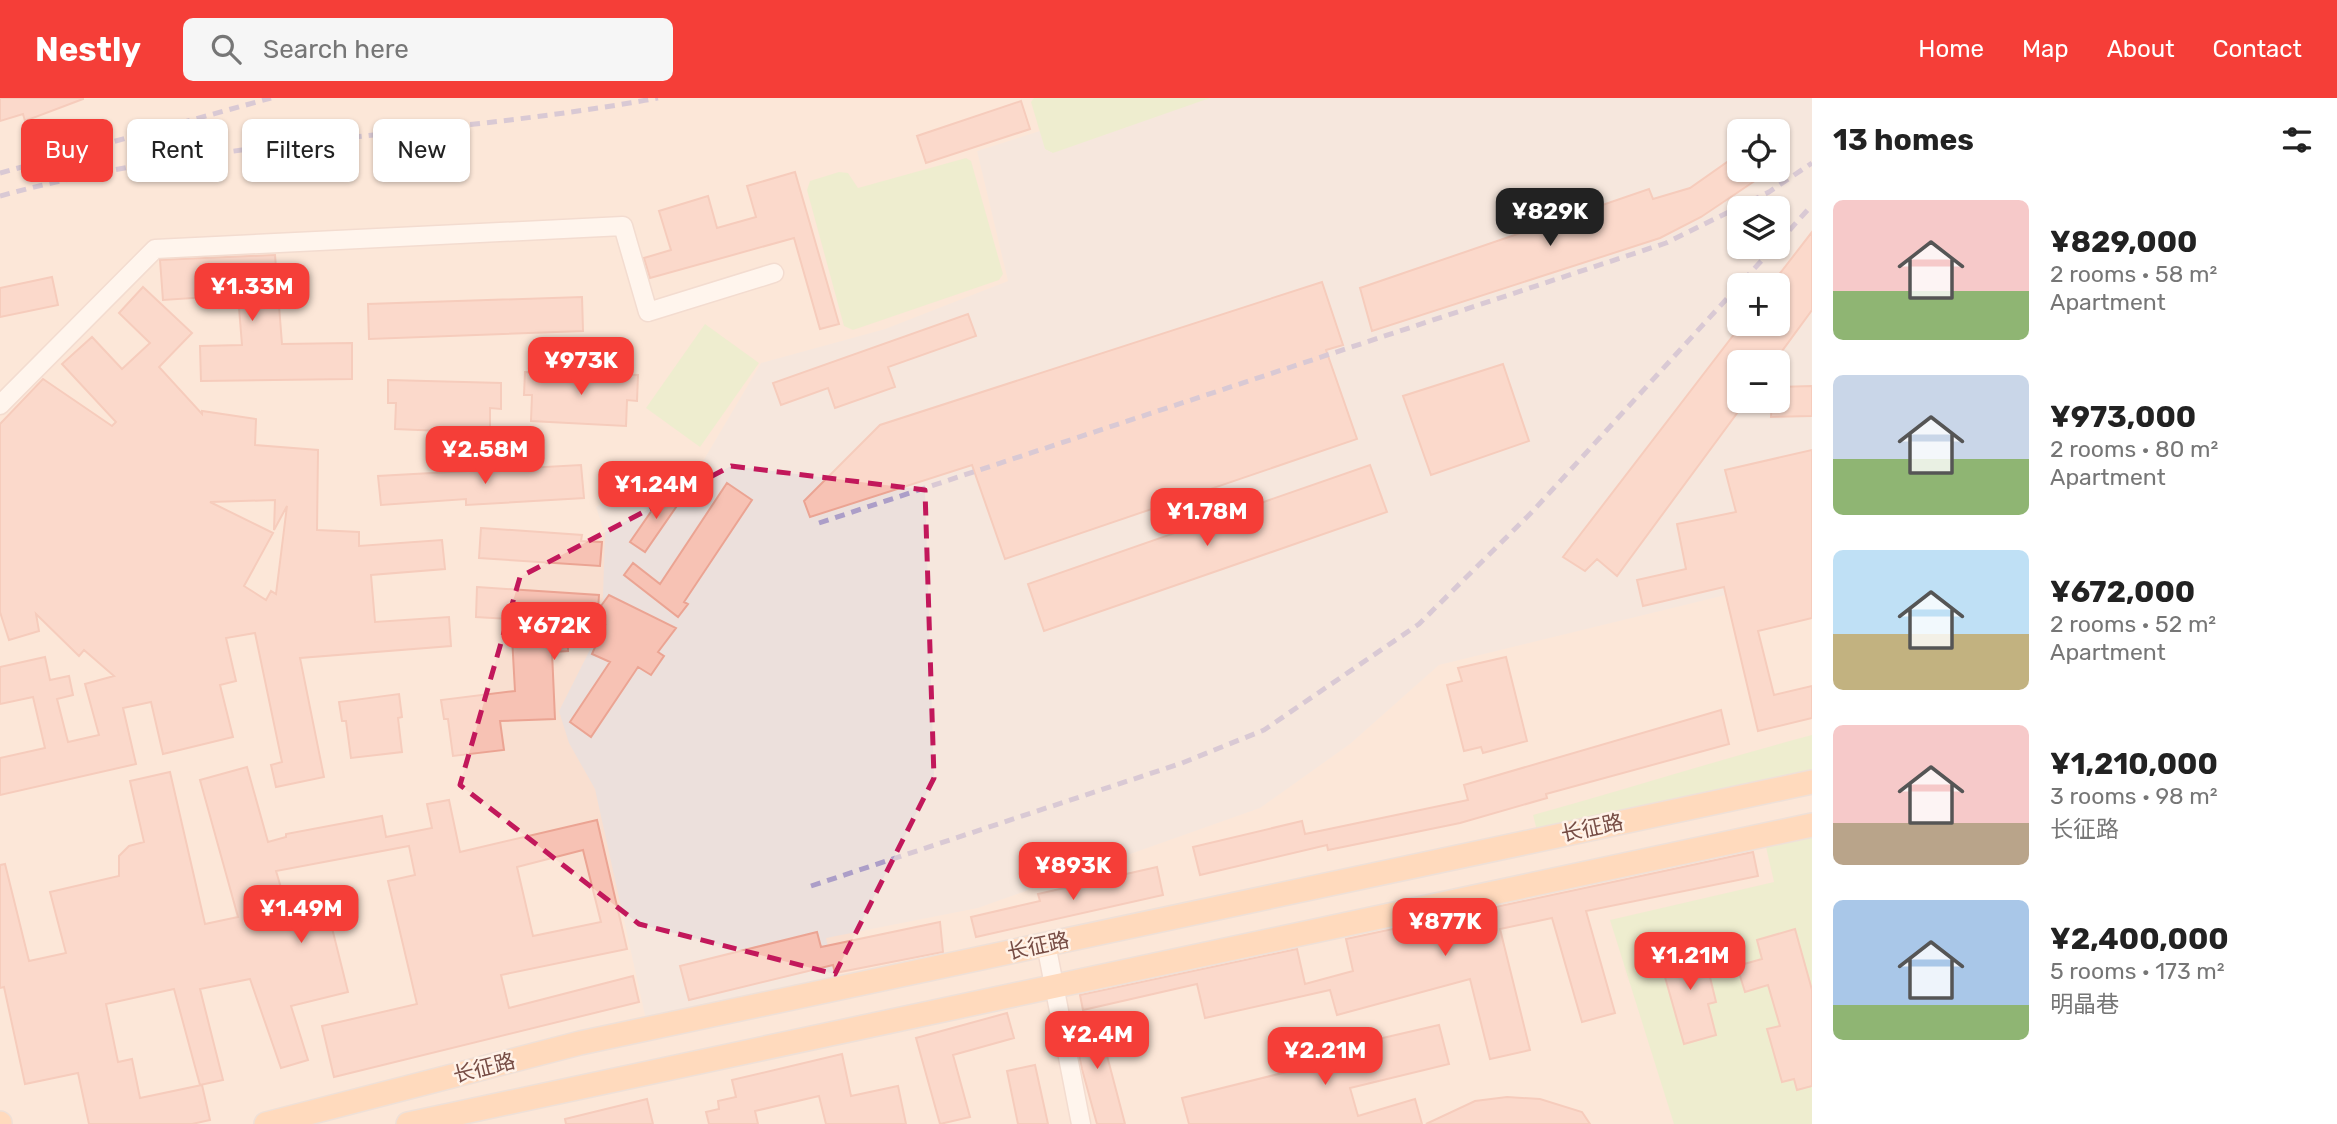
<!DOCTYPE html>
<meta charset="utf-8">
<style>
:root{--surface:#fff;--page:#f6f6f6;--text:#222;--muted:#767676;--accent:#f53e38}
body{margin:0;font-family:Rubik,"Noto Sans SC",sans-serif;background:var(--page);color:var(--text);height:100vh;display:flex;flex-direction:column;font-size:26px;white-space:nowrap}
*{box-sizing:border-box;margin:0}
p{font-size:23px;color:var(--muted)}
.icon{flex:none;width:38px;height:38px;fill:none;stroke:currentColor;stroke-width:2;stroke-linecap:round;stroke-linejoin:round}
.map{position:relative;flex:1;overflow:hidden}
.panel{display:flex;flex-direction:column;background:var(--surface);width:525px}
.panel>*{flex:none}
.guide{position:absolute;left:21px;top:21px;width:665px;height:63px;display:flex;gap:14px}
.tools{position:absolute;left:1727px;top:21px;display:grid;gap:14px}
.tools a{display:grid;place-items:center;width:63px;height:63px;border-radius:10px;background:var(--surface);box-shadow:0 2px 5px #0004;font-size:35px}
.price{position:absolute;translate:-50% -60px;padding:0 16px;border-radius:14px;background:var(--accent);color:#fff;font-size:23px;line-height:46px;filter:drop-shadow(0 2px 4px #0008)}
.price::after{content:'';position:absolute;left:50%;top:42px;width:21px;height:16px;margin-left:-10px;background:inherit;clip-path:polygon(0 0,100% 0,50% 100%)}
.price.selected{background:#222;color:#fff}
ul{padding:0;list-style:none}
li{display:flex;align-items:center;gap:21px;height:175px;padding:0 21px}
li span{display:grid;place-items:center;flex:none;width:196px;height:140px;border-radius:10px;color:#555}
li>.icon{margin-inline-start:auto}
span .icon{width:84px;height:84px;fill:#fffc;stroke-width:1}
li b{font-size:30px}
h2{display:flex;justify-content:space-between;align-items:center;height:84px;padding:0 21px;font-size:30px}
.tag{padding:0 24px;border-radius:10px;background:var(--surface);box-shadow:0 2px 5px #0004;font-size:24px;line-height:63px}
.tag.selected{background:var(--accent);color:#fff}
header{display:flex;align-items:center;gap:42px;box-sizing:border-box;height:98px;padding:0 35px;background:var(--accent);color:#fff}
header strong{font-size:33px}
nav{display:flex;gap:38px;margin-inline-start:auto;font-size:24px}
.search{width:490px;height:63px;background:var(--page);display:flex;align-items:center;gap:18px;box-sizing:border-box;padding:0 24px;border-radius:10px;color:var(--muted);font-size:26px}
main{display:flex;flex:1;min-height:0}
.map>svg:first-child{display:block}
.residential{fill:#f9dfd0;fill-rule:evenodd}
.industrial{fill:#ece0dc;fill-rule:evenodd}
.green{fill:#daedbd}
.building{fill:#f7c2b4;stroke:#eba493;stroke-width:2;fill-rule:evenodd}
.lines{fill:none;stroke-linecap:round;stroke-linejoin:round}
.minor-casing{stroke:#e5c8be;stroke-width:21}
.major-casing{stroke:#dcd1cf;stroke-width:26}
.minor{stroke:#fff;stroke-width:18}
.major{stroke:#ffc496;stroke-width:23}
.rail{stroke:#ac9ec8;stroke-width:5;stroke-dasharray:10 7;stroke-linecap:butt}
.marked{fill:none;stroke:#c2185b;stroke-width:5;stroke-dasharray:14 9;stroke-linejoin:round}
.labels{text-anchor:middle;stroke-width:5;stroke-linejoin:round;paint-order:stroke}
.street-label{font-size:21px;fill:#774d45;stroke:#fff2e8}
</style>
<header>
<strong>Nestly</strong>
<div class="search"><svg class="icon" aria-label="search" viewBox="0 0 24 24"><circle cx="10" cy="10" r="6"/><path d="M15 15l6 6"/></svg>Search here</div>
<nav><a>Home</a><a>Map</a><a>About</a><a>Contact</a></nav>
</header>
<main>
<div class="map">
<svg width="1812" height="1026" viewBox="0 0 1812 1026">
<rect width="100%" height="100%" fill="#ffeddf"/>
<path class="residential" d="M0 0H1812V1026H0ZM1740 33H1778V72H1740ZM1740 110H1778V149H1740ZM1740 187H1778V226H1740ZM1740 264H1778V303H1740Z"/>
<path class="industrial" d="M1144 0H1812V476L1439 567 1350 646 1260 710 978 810 826 840 837 890 648 931 595 691 569 645 559 613 602 528 605 436 596 409 648 376 683 397 761 265 885 231 1008 183 977 53ZM1740 33H1778V72H1740ZM1740 110H1778V149H1740ZM1740 187H1778V226H1740ZM1740 264H1778V303H1740Z"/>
<path class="green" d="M1034 0H1210L1053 55 1045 51 1031 4Z
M966 60 971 63 1003 176 999 182 853 232 844 228 807 92 810 83 839 74 848 75 858 90Z
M705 226 759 265 700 349 646 310Z
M1812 637V674L1537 733 1533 717C1627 691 1718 662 1812 637Z
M1812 739V1026H1674L1610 822 1774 784 1766 749Z"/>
<path class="building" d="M0 0H83V1L25 23 23 16 0 23Z
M1021 3 1030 31 926 65 917 38Z
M1740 55V72H1771L1701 119 1660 140 1372 233 1360 190 1649 91 1653 101 1690 90Z
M795 74 839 226 820 231 794 140 650 180 644 160 671 152 659 113 708 98 717 130 756 119 747 88Z
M1812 134V212L1774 264H1740V303H1746L1617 478 1597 461 1585 473 1563 459 1742 226H1778V187H1771Z
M275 157 282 246 352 245V281L201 283 200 248 242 247 238 197 163 202 160 162Z
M52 179 58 207 0 219V190Z
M1322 184 1343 247 1326 252 1357 341 1005 461 972 367 810 419 804 403 880 327Z
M143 189 192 235 159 269 202 316V313L256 321 255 347 318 352 317 432 359 434V448L442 442 445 471 371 477 375 524 449 519 451 548 300 560 324 679 276 689 271 667 282 664 255 535 226 540 236 583 220 587 233 639 163 656 151 604 123 610 136 666 0 697V660L45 650 33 599 0 606V569L45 559 50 582 69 578 73 597 57 601 68 644 99 637 85 586 114 578 84 552 79 558 36 516 39 533 9 542 0 514V326L43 281 112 328 116 324 62 266 92 239 122 271 150 245 119 215ZM275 402 274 432 287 408 276 496 271 493 266 502 244 488 273 435 210 404Z
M582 199 583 233 369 241 368 206Z
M968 216 976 238 888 269 895 289 835 310 828 290 781 307 773 285Z
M1503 266 1529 343 1431 377 1403 298Z
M525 274 638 277 637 303 627 302 626 328 531 323 532 297H524Z
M388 282 501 285V311L490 310V335L395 331 396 305H388Z
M1812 288V318L1771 319 1772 303H1778V289Z
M1812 352V520L1758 533 1774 597 1812 588V620L1758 633 1724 489 1643 508 1637 482 1686 471 1677 426 1736 414 1725 372Z
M581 367 584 400 466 407V401L381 407 378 378Z
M1370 367 1387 414 1044 533 1028 486Z
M727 385 752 402 684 504 688 506 678 519 624 477 633 465 660 486Z
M666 392 681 402 645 454 630 444Z
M481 430 582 437 581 443 602 444 600 468 479 460Z
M477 489 599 497 598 512 609 497 676 530 658 554 664 558 651 577 638 569 591 639 570 624 610 564 592 556 605 527 567 524 568 553 552 554 555 621 500 623 504 652 453 658 448 621H444L441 602 515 593 511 521 476 519Z
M1506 559 1527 643 1483 655 1481 649 1464 653 1447 587 1462 583 1458 570Z
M399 596 402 619 398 620 402 654 351 660 346 623H342L339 604Z
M1721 612 1729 646 1546 696 1547 700 1460 725 1328 752 1327 747 1200 777 1193 749 1302 723 1305 736 1468 702 1464 687Z
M247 669 268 744 286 739V736L382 718 386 739 432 730 427 706 449 702 460 754 597 722 627 851 501 877 509 910 633 878 639 904 334 979 322 928 417 906 388 783 415 777 409 748 276 773 285 803 323 794 348 894 291 908 308 962 281 970 250 881 200 891 223 982 200 987 174 891 106 906 118 964 132 961 140 1000 202 987 210 1022 192 1026H89L78 975 25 986 4 889 0 890V767L5 766 29 863 66 855 50 794 119 778V758L129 748 144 744 130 683 170 674 205 826 238 819 200 682ZM583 752 601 824 533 838 517 769Z
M1753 754 1758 778 1586 813 1615 915 1582 924 1552 820 1500 831 1530 952 1490 961 1470 881 1337 917 1330 892 1205 920 1197 886 1083 912 1080 897 1297 851 1305 886 1353 873 1346 841Z
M1157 769 1163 797 976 839 971 819 1040 803 1038 796Z
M940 824 943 854 835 875 833 867 689 902 680 868 817 834 821 849Z
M1795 831 1812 892V988L1797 992 1794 981 1782 984 1767 931 1780 928 1768 887 1745 894 1737 868 1762 861 1757 842Z
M1702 846 1716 904 1708 906 1716 937 1684 946 1659 858Z
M1007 915 1014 940 953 957 970 1019 940 1026 916 940Z
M1096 916 1125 1026H1097L1082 971 1072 922Z
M1439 927 1449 966 1350 990 1358 1018 1415 1001 1422 1026H1189L1182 1000 1351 958 1348 948Z
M842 956 851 998 898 988 906 1026H826L819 998 755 1013 758 1026H709L706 1014 719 1011 718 1003 736 999 732 982Z
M1035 967 1048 1026H1018L1007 973Z
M1507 999 1540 1001 1582 1014 1590 1026H1426L1475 1003Z
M647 1001 653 1026H566L565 1021Z"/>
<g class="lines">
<defs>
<path id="minor" d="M0 307 155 151 623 128 648 214 774 175
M1046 846 1081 1026"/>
<path id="major" d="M0 1025V1026
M266 1026 580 945 1812 684
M408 1026 1812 727"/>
</defs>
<use href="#minor" class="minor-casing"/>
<use href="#major" class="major-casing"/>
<use href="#minor" class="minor"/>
<use href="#major" class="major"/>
<path class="rail" d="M0 75 271 0
M0 98C215 39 440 40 658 0
M1778 145 1812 107
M819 425 1666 145 1769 94 1812 65
M811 788 1182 665 1264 632 1419 526 1532 414 1774 149"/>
</g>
<path d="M0 0H1812V1026H0ZM731 368 925 392 934 680 835 876 639 826 460 687 520 479Z" fill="#ffeddf" fill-opacity=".55" fill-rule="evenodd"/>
<path class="marked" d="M731 368 925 392 934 680 835 876 639 826 460 687 520 479Z"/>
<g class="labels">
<g class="street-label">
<text transform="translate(1592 730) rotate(-12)" y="7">长征路</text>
<text transform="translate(1038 848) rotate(-12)" y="7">长征路</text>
<text transform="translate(484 970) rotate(-14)" y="7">长征路</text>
</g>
</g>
</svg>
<div class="tools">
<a><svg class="icon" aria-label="locate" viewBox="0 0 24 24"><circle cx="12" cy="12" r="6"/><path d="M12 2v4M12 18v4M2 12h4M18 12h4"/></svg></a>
<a><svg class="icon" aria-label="layers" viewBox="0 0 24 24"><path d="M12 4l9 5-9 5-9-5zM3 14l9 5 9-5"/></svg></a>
<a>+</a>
<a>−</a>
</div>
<b class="price selected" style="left:1550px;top:150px">¥829K</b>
<b class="price" style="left:252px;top:225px">¥1.33M</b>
<b class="price" style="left:581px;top:299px">¥973K</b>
<b class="price" style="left:485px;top:388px">¥2.58M</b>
<b class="price" style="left:656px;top:423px">¥1.24M</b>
<b class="price" style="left:1207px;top:450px">¥1.78M</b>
<b class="price" style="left:554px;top:564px">¥672K</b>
<b class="price" style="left:1073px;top:804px">¥893K</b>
<b class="price" style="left:301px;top:847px">¥1.49M</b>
<b class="price" style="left:1445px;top:860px">¥877K</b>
<b class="price" style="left:1690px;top:894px">¥1.21M</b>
<b class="price" style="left:1097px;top:973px">¥2.4M</b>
<b class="price" style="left:1325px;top:989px">¥2.21M</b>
<div class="guide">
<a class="tag selected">Buy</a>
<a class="tag">Rent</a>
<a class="tag">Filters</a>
<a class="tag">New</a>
</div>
</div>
<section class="panel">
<h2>13 homes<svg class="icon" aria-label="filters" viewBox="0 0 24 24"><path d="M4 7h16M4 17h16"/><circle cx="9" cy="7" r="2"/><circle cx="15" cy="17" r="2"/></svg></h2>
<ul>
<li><span style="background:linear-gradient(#f6c9c9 65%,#8fb573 0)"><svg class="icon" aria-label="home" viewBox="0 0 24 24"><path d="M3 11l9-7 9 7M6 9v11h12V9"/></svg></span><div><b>¥829,000</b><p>2 rooms · 58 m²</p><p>Apartment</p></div></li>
<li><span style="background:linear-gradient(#c9d6e8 60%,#8fb573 0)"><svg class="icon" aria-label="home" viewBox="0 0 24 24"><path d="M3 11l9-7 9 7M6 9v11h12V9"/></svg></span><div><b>¥973,000</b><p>2 rooms · 80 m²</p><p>Apartment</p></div></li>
<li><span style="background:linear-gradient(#bfe0f5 60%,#c2b280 0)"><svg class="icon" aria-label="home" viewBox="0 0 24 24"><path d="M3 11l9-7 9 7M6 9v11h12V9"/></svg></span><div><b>¥672,000</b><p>2 rooms · 52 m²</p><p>Apartment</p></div></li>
<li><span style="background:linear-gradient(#f6c9c9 70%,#b9a48a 0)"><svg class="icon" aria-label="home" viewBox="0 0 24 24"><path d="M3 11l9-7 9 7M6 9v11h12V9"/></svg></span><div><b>¥1,210,000</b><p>3 rooms · 98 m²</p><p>长征路</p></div></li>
<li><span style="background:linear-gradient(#a9c7e8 75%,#8fb573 0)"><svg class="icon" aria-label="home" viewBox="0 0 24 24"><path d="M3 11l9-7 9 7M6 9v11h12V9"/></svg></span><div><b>¥2,400,000</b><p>5 rooms · 173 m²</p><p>明晶巷</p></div></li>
</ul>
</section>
</main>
